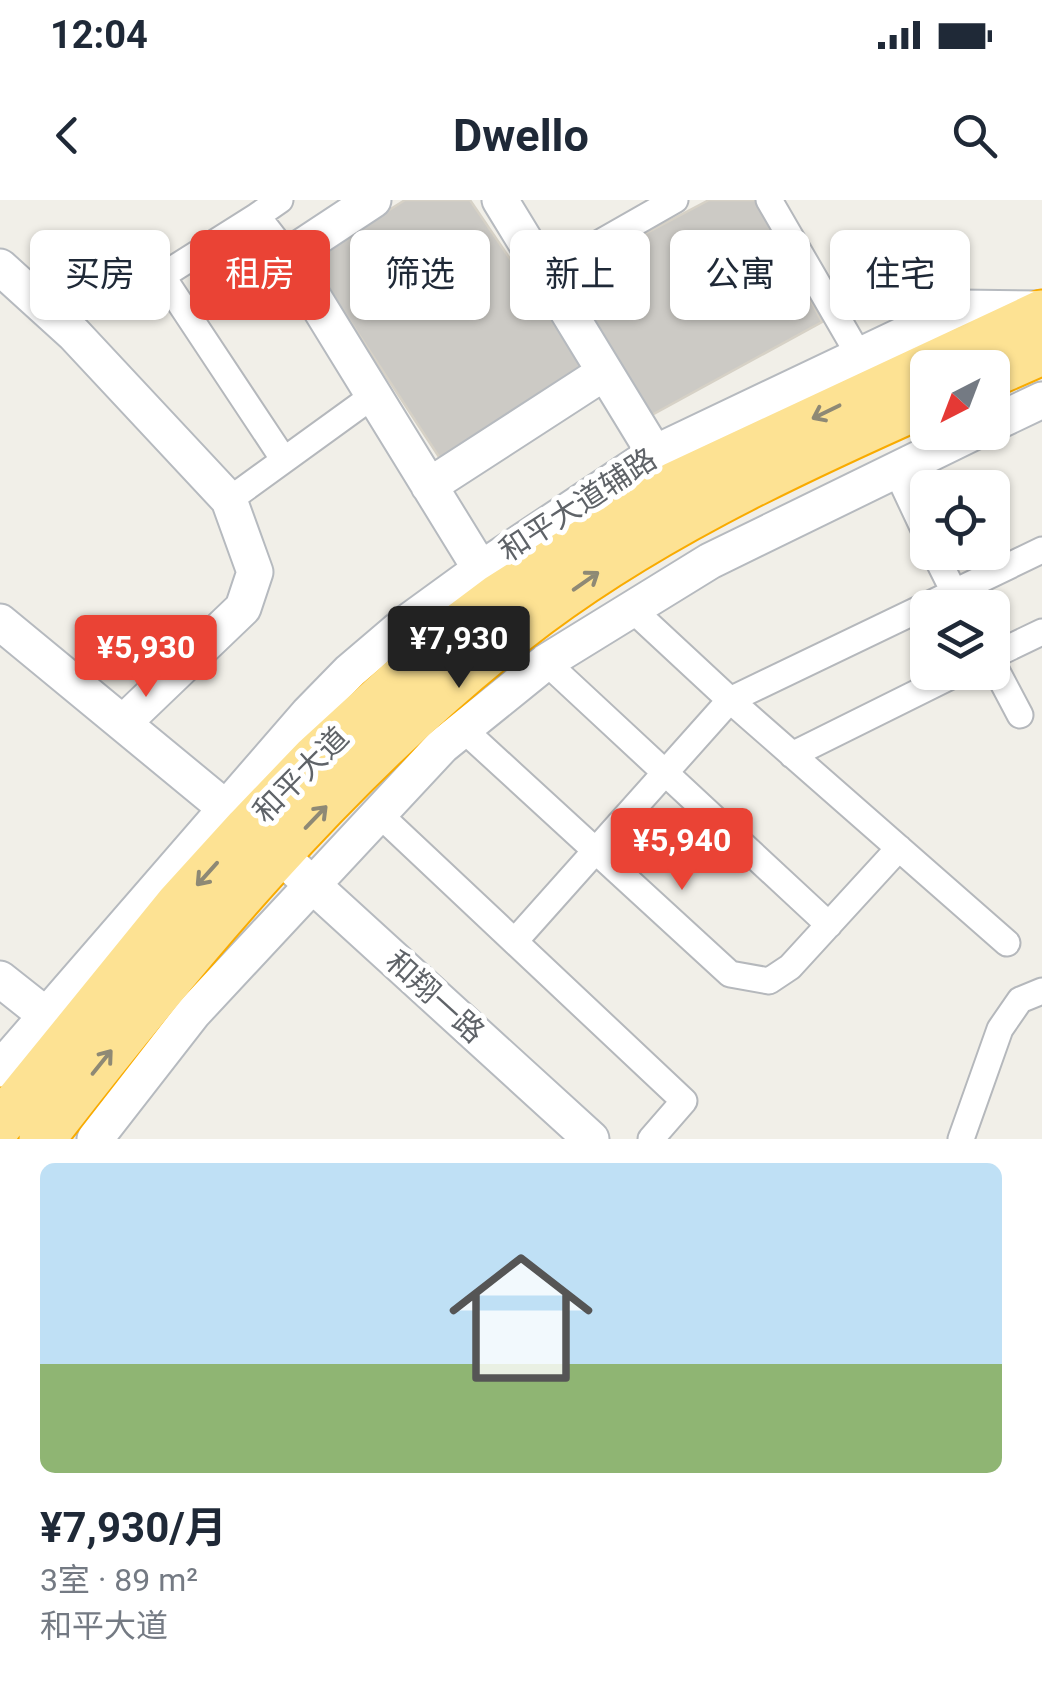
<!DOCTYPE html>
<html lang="zh">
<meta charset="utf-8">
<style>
:root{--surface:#fff;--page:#f6f6f7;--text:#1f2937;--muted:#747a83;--line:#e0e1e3;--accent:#ea4335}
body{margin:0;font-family:Roboto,"Noto Sans SC",sans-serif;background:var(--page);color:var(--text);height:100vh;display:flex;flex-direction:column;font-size:38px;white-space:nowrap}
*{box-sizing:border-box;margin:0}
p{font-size:32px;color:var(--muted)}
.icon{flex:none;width:55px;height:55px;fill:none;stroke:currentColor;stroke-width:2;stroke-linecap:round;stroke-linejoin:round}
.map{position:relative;height:939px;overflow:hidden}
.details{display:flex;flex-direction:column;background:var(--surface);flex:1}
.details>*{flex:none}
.guide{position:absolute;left:30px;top:30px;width:982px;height:90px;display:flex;gap:20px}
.needle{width:65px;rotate:222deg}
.controls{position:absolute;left:910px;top:150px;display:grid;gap:20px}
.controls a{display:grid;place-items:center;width:100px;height:100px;border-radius:15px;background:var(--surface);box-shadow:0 2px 8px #0004;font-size:50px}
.price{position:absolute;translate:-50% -85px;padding:0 22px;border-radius:10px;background:var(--accent);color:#fff;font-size:32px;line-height:65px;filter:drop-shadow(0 2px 5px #0008)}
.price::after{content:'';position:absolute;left:50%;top:60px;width:30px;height:22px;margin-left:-15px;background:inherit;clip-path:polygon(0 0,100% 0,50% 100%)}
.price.selected{background:#222;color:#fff}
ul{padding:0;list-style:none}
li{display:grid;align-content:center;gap:20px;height:530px;padding:0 40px}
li+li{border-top:2px solid var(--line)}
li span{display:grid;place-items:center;height:310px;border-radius:15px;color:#555}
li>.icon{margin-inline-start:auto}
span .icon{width:180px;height:180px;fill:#fffc;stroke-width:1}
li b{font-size:42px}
.chip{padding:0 35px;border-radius:15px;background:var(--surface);box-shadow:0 2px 8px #0004;font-size:35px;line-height:90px}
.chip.selected{background:var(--accent);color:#fff}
.status{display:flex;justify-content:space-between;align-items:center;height:70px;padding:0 50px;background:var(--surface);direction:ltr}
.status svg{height:28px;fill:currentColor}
header{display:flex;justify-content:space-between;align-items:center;height:130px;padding:0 40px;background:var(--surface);font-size:45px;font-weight:700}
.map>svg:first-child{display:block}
.building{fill:#cccac5;stroke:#d6d1c6;stroke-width:2.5}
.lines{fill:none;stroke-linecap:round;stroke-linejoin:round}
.street-casing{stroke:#b5b8bc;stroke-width:29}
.secondary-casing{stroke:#b6babf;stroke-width:39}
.highway-casing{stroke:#f9ab00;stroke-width:49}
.path{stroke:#9cc7a9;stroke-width:4;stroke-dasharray:10 5;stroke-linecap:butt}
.street{stroke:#fff;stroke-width:25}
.secondary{stroke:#fff;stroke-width:35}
.highway{stroke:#fde293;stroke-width:45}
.oneway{stroke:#8e8975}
.labels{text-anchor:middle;stroke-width:10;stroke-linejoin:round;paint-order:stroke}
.street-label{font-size:30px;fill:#5f6368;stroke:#fff}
</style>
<div class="status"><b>12:04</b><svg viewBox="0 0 49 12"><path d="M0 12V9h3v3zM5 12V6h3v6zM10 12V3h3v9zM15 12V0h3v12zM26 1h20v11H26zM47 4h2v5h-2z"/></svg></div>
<header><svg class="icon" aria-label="back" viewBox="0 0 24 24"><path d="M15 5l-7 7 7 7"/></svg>Dwello<svg class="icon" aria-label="search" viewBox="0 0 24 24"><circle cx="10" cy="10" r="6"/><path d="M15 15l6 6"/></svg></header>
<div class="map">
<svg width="1042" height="939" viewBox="0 0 1042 939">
<rect width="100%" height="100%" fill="#f1efe8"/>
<path class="building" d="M405 0H470L585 169 443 263 310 60Z
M709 0H759L822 122 648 217 569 74Z"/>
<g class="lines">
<defs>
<path id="street" d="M769 0 867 169
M257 16 280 0
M545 74 675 0
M284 260 162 76 257 16 288 56
M896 270 928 338
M229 300 374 195
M934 352 961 406
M632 409 730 500 1007 743
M992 456 1042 432
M546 462 829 725
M992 462 1020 515
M463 529 730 774 769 781 790 767 899 648
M792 555 959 472
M379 614 684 901 651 939
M515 741 730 500 1042 350
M961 939 1000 829 1020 800 1042 791"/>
<path id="secondary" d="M373 0 288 56 491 386
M500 0 666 272
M0 67 74 134 229 300 255 372 243 408 123 523
M992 224 1042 200
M429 286 605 172
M0 422 240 620
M295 669 591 939
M0 779 62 828
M0 869 308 514 350 471 404 425 481 369 655 253 960 108 1042 109
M95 939 193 813 442 546 546 462 710 361 974 232"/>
<path id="highway" d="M992 174 1042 152
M0 924 178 705 248 628 315 558 458 427 498 397 674 285 1042 113
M42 939C183 757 335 573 517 430 639 334 786 265 928 202"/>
</defs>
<use href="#street" class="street-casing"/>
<use href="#secondary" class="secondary-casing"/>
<use href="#highway" class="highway-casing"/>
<path class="path" d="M99 117 142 90"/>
<use href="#street" class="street"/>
<use href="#secondary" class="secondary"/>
<use href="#highway" class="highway"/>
</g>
<defs><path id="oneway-shaft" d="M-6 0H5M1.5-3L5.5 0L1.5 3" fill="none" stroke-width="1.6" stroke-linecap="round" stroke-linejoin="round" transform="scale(2.5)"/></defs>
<g class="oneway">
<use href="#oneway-shaft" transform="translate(826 212) rotate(154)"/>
<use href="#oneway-shaft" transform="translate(586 381) rotate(-35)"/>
<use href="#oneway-shaft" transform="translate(316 617) rotate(-46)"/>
<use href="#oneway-shaft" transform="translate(207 674) rotate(132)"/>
<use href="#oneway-shaft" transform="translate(102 862) rotate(-51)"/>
</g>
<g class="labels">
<g class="street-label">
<text transform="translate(578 305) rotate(-33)" y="10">和平大道辅路</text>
<text transform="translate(301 575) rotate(-45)" y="10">和平大道</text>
<text transform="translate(435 797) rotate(42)" y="10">和翔一路</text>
</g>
</g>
</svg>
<div class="controls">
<a><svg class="needle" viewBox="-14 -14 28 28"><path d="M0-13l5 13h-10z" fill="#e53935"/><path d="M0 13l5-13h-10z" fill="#747a83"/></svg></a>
<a><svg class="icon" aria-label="locate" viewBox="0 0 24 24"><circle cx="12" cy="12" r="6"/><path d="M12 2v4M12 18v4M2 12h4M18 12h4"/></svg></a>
<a><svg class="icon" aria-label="layers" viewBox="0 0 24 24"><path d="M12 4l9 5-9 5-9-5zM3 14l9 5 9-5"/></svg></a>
</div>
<b class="price selected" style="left:459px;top:491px">¥7,930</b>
<b class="price" style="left:146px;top:500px">¥5,930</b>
<b class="price" style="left:682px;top:693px">¥5,940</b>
<div class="guide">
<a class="chip">买房</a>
<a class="chip selected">租房</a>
<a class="chip">筛选</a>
<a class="chip">新上</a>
<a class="chip">公寓</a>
<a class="chip">住宅</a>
</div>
</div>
<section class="details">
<ul>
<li><span style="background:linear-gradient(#bfe0f5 65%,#8fb573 0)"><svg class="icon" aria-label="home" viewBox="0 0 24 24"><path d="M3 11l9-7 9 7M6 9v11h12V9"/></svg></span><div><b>¥7,930/月</b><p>3室 · 89 m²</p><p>和平大道</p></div></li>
</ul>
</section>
